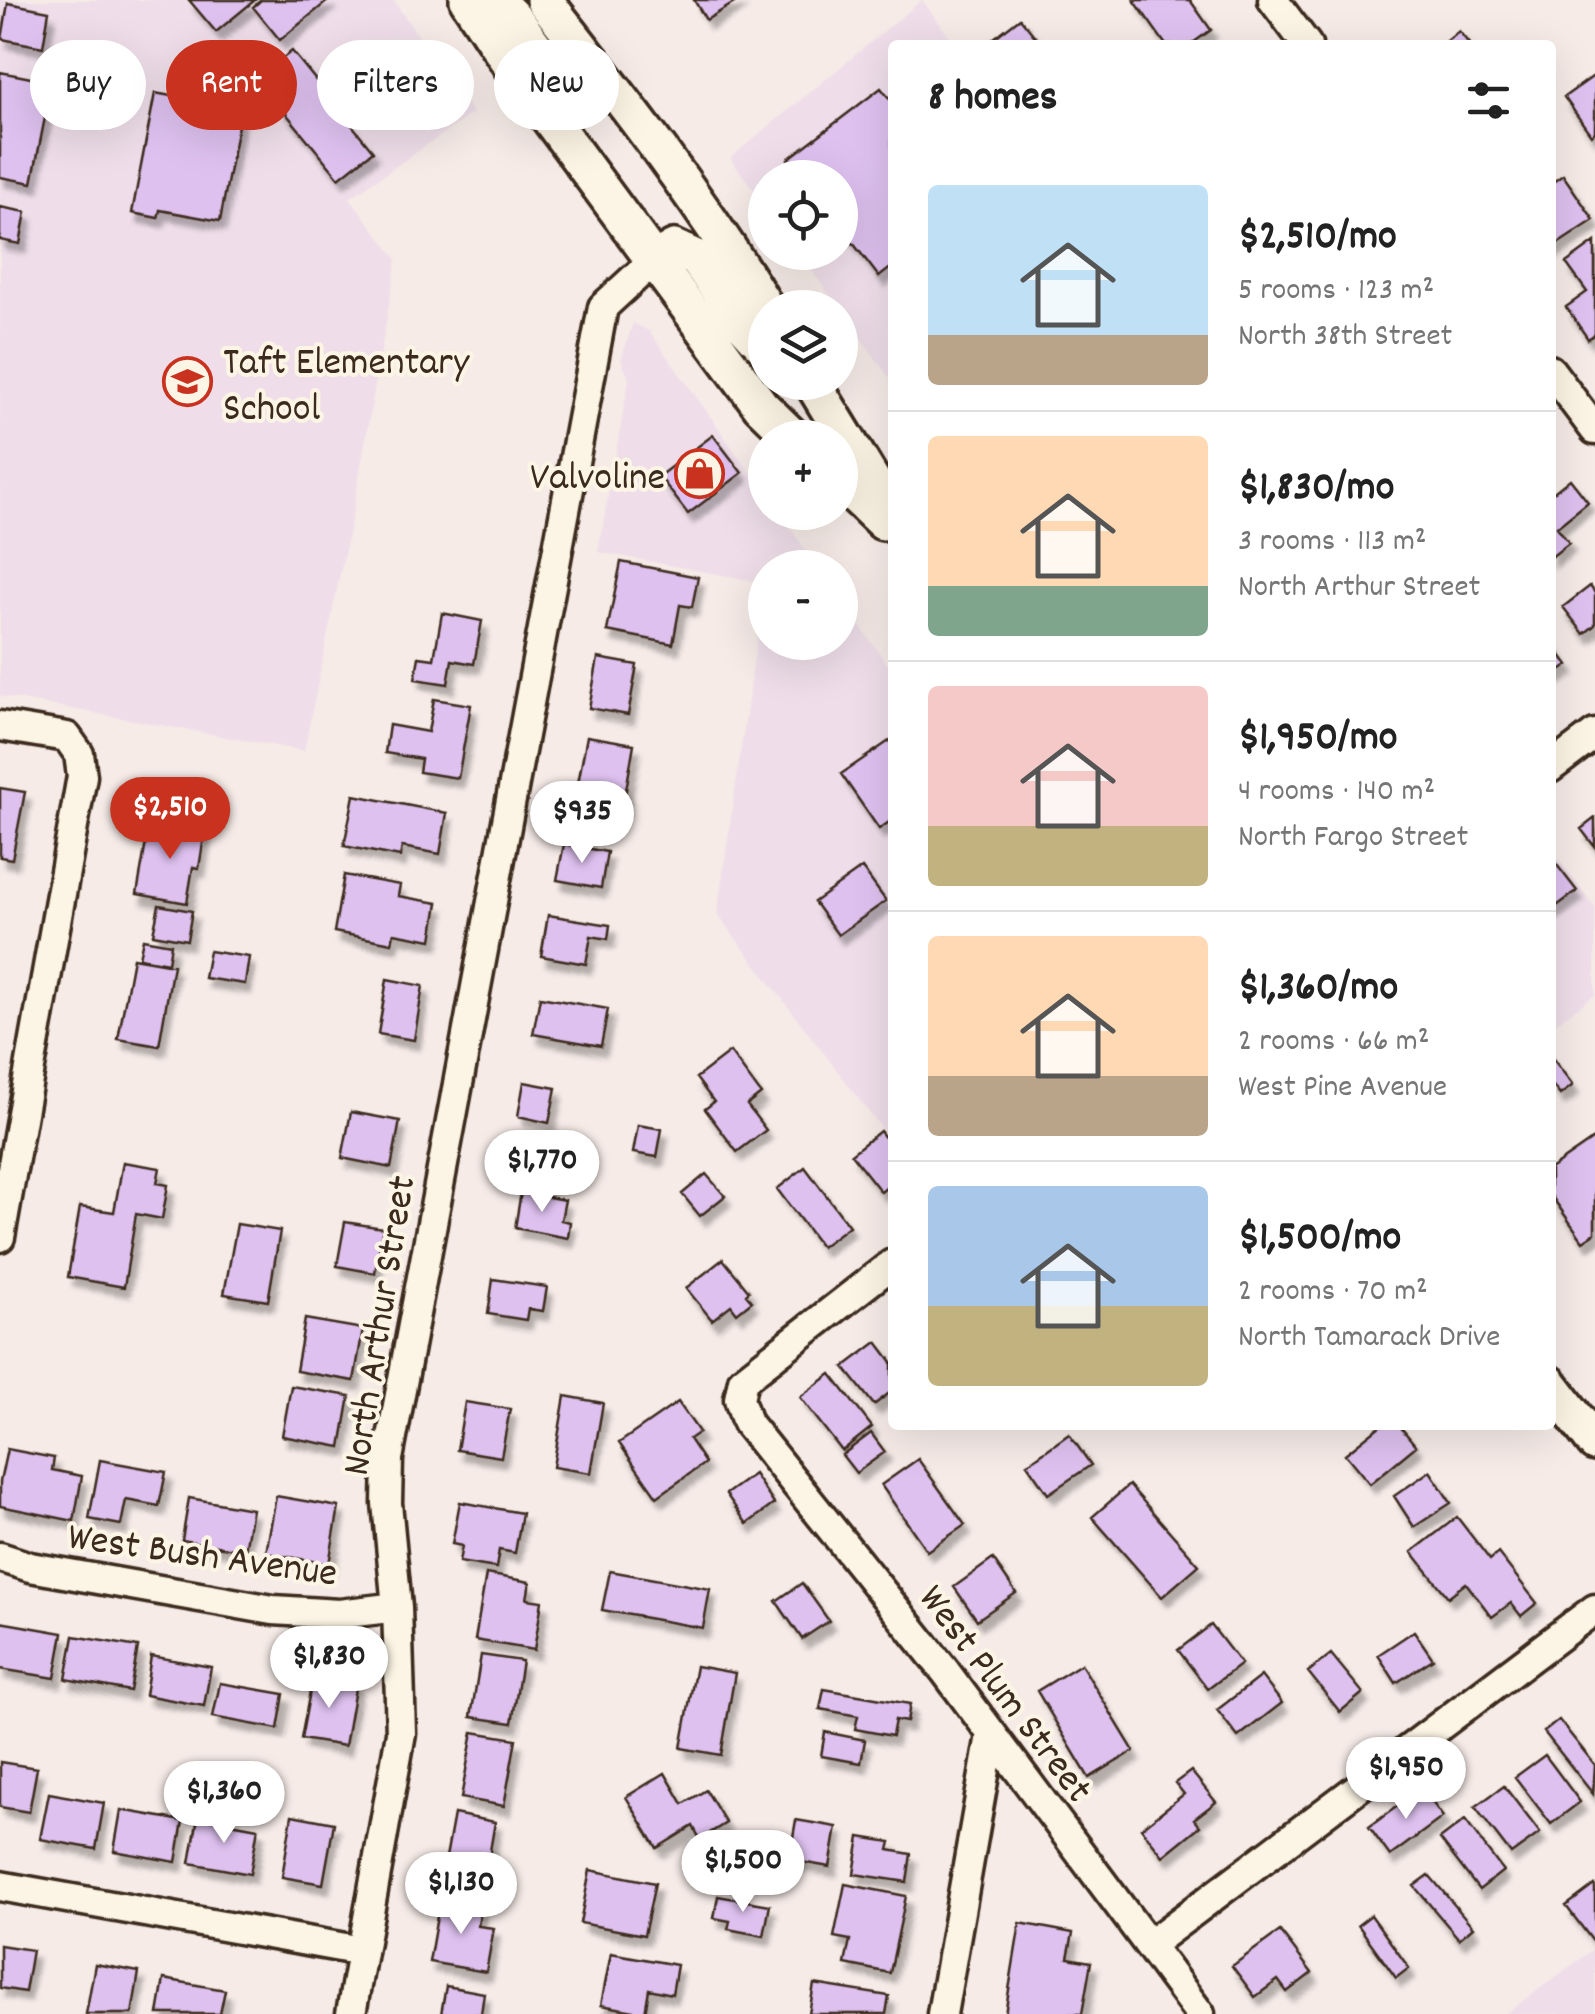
<!DOCTYPE html>
<meta charset="utf-8">
<style>
:root{--surface:#fff;--page:#f6f6f6;--text:#222;--muted:#767676;--line:#e0e0e0;--accent:#c8321e}
body{margin:0;font-family:Dekko,sans-serif;background:var(--page);color:var(--text);height:100vh;display:flex;flex-direction:column;font-size:38px;white-space:nowrap}
*{box-sizing:border-box;margin:0}
p{font-size:32px;color:var(--muted)}
.icon{flex:none;width:55px;height:55px;fill:none;stroke:currentColor;stroke-width:2;stroke-linecap:round;stroke-linejoin:round}
.map{position:relative;flex:1;overflow:hidden}
.sheet{position:absolute;left:888px;top:40px;width:668px;height:1390px;display:flex;flex-direction:column;background:var(--surface);border-radius:10px;box-shadow:0 10px 40px #0002}
.sheet>*{flex:none}
.banner{position:absolute;left:30px;top:40px;width:708px;height:90px;display:flex;gap:20px}
.tools{position:absolute;left:748px;top:160px;display:grid;gap:20px}
.tools a{display:grid;place-items:center;width:110px;height:110px;border-radius:50%;background:var(--surface);box-shadow:0 10px 40px #0002;font-size:50px}
.price{position:absolute;translate:-50% -85px;padding:0 22px;border-radius:35px;background:#fff;color:#222;font-size:32px;line-height:65px;filter:drop-shadow(0 2px 5px #0008)}
.price::after{content:'';position:absolute;left:50%;top:60px;width:30px;height:22px;margin-left:-15px;background:inherit;clip-path:polygon(0 0,100% 0,50% 100%)}
.price.active{background:var(--accent);color:#fff}
ul{padding:0;list-style:none}
li{display:flex;align-items:center;gap:30px;height:250px;padding:0 40px}
li+li{border-top:2px solid var(--line)}
li span{display:grid;place-items:center;flex:none;width:280px;height:200px;border-radius:10px;color:#555}
li>.icon{margin-inline-start:auto}
span .icon{width:120px;height:120px;fill:#fffc;stroke-width:1}
li b{font-size:42px}
h2{display:flex;justify-content:space-between;align-items:center;height:120px;padding:0 40px;font-size:42px}
.tag{padding:0 35px;border-radius:45px;background:var(--surface);box-shadow:0 10px 40px #0002;font-size:35px;line-height:90px}
.tag.active{background:var(--accent);color:#fff}
.map>svg:first-child{display:block}
.built{fill:#efdee9}
.building{fill:#dec1ef;stroke:#3b2a1e;stroke-width:2.5;filter:url(#shadow)}
.lines{fill:none;stroke-linecap:round;stroke-linejoin:round}
.minor-casing{stroke:#3b2a1e;stroke-width:35}
.major-casing{stroke:#3b2a1e;stroke-width:42}
.minor{stroke:#fcf5e5;stroke-width:28}
.major{stroke:#fcf5e5;stroke-width:35}
.labels{text-anchor:middle;stroke-width:8;stroke-linejoin:round;paint-order:stroke}
.poi-label{font-size:40px;fill:#3b2a1e;stroke:#fcf5e5;text-anchor:start}
.street-label{font-size:40px;fill:#3b2a1e;stroke:#fcf5e5}
</style>
<div class="map">
<svg width="1595" height="2014" viewBox="0 0 1595 2014">
<defs>
<filter id="shadow"><feDropShadow dx="5.5" dy="9" stdDeviation="2.5" flood-color="#0004"/></filter>
</defs>
<rect width="100%" height="100%" fill="#f6ebe7"/>
<filter id="ink" filterUnits="userSpaceOnUse"><feTurbulence type="fractalNoise" baseFrequency=".01" numOctaves="2"/><feDisplacementMap in="SourceGraphic" scale="20" xChannelSelector="R" yChannelSelector="G"/><feConvolveMatrix kernelMatrix="1 2 1 2 8 2 1 2 1" color-interpolation-filters="sRGB"/></filter>
<g filter="url(#ink)">
<path class="built" d="M0 0H393L473 113 350 198 397 259 354 506 304 751 0 696Z
M922 0 956 45H892V381L799 253 840 252V178H765V205L730 158Z
M633 323 649 331 765 493V512L779 513 818 567 765 568V642H840V598L892 671V1142L717 914 765 583 598 552 629 379 621 360Z
M1550 848 1595 908V995L1550 1027Z
M1595 1948V2014H1505Z"/>
<path class="building" d="M189 0H255L216 32Z
M261 0H329L280 40 253 7Z
M694 0H739L706 20Z
M1134 0H1190L1211 30 1190 45H1166Z
M8 3 49 11 43 47 2 39Z
M1020 18 1037 39 1030 45H985Z
M1459 31 1470 45H1442Z
M292 51 373 151 339 178 257 78Z
M0 72 52 82 32 183 0 177Z
M1595 75V132L1591 135 1564 97Z
M881 88 892 102V267L879 277 840 226V178H803L788 159Z
M155 93 182 98 181 104 240 115 220 221 160 210 158 218 132 213Z
M1563 175 1594 220 1550 249V184Z
M0 207 26 212 20 244 0 240Z
M1595 242V334L1588 339 1566 307 1587 292 1566 263Z
M713 435 742 473 688 514 659 476Z
M1570 479 1588 502 1557 527 1569 543 1550 558V495Z
M621 562 698 577 692 607 680 605 673 644 607 631Z
M1590 586 1595 593V625L1584 634 1563 607Z
M442 613 482 621 474 664 452 660 448 684 415 679 419 657 434 659Z
M1550 640 1568 665 1550 677Z
M598 658 637 665 628 715 589 708Z
M434 699 471 705 458 778 419 772 421 759 385 753 389 725 428 732Z
M587 736 634 744 623 807 575 799Z
M892 739V820L879 829 841 774Z
M0 788 25 792 12 859 0 857Z
M354 795 447 813 440 854 402 847 400 857 344 846Z
M1595 818V847L1581 829Z
M163 823 205 831 199 868 193 867 187 903 137 894 149 825 163 828Z
M564 844 607 852 601 888 557 880Z
M1550 856 1577 891 1550 911Z
M862 868 886 901 838 935 814 902Z
M344 875 400 885 398 896 438 903 432 940 394 933 392 943 334 932Z
M159 905 192 911 187 940 153 934Z
M548 915 610 925 608 939 591 936 586 964 541 956Z
M143 939 171 944 168 963 139 958Z
M209 951 249 957 245 984 204 978Z
M133 958 173 965 159 1046 118 1039Z
M387 979 423 986 414 1040 378 1034Z
M540 997 608 1009 601 1046 533 1034Z
M730 1052 761 1094 747 1105 766 1130 737 1152 705 1109 714 1102 696 1078Z
M1550 1055 1573 1085 1560 1095 1550 1082Z
M524 1082 556 1088 549 1123 518 1116Z
M351 1112 400 1121 391 1168 342 1158Z
M638 1125 662 1129 657 1157 633 1153Z
M880 1131 892 1147V1183L881 1192 851 1154Z
M1595 1138V1233L1583 1241 1550 1194V1169Z
M514 1139 544 1144 541 1164 510 1159Z
M123 1162 160 1168 157 1183 168 1185 162 1219 136 1214 124 1287 68 1277 80 1207 114 1212Z
M805 1167 849 1226 821 1247 777 1189Z
M706 1174 725 1196 700 1216 682 1194Z
M521 1192 565 1200 561 1220 570 1222 568 1238 515 1228Z
M345 1222 383 1228 375 1273 337 1266Z
M237 1224 280 1231 268 1301 224 1294Z
M723 1259 749 1291 746 1294 752 1301 737 1313 731 1305 712 1320 686 1288Z
M493 1279 547 1287 543 1311 528 1309 526 1320 488 1314Z
M305 1319 363 1329 354 1381 296 1371Z
M877 1342 892 1362V1391L874 1405 844 1367Z
M831 1374 872 1427 842 1451 800 1397Z
M291 1386 350 1396 341 1447 282 1436Z
M565 1396 603 1403 591 1473 553 1467Z
M465 1402 510 1409 501 1457 457 1450Z
M678 1402 699 1432 689 1439 705 1463 657 1497 619 1443Z
M1381 1425H1399L1416 1446 1370 1484 1345 1454Z
M871 1433 885 1452 856 1473 842 1455Z
M1069 1434 1091 1465 1048 1494 1027 1464Z
M7 1449 54 1458 52 1470 82 1476 74 1521 0 1506V1482Z
M918 1459 965 1525 927 1551 881 1485Z
M100 1460 166 1472 159 1506 126 1500 121 1525 89 1519Z
M1430 1471 1451 1503 1414 1527 1394 1496Z
M754 1474 774 1504 747 1524 726 1494Z
M1129 1485 1199 1565 1162 1597 1092 1517Z
M276 1496 339 1507 329 1564 266 1553Z
M189 1498 252 1509 245 1551 182 1540Z
M460 1502 522 1513 515 1553 499 1550 496 1568 459 1562 462 1546 452 1544Z
M1457 1517 1490 1560 1498 1553 1537 1603 1521 1616 1511 1603 1492 1617 1466 1583 1448 1597 1412 1552Z
M993 1559 1016 1593 977 1620 954 1587Z
M610 1571 710 1589 703 1628 602 1610Z
M486 1574 530 1582 527 1599 542 1601 534 1650 475 1640Z
M802 1583 829 1621 802 1639 776 1601Z
M0 1622 63 1633 55 1678 0 1669Z
M1211 1625 1241 1664 1208 1689 1178 1650Z
M1414 1631 1433 1659 1396 1683 1378 1655Z
M74 1636 138 1647 130 1691 66 1679Z
M1331 1654 1363 1693 1340 1712 1308 1672Z
M481 1655 522 1661 512 1723 471 1717Z
M151 1656 211 1667 204 1706 145 1695Z
M1081 1664 1134 1751 1089 1778 1037 1691Z
M696 1666 735 1673 721 1755 681 1748Z
M313 1675 356 1683 345 1746 301 1739Z
M1261 1676 1282 1703 1238 1737 1217 1710Z
M220 1683 284 1694 278 1729 213 1717Z
M824 1689 910 1704 907 1722 895 1720 892 1736 855 1729 858 1716 820 1709Z
M1559 1720 1595 1765 1593 1794 1544 1732Z
M473 1732 516 1739 504 1806 461 1798Z
M825 1732 865 1740 861 1763 821 1756Z
M1545 1755 1580 1802 1551 1824 1515 1777Z
M0 1762 37 1768 29 1812 0 1807Z
M1191 1771 1216 1802 1194 1819 1200 1826 1163 1856 1141 1828 1184 1794 1175 1783Z
M665 1773 683 1804 706 1790 726 1823 700 1839 693 1826 657 1848 626 1797Z
M1504 1786 1540 1833 1511 1854 1475 1807Z
M1422 1788 1443 1817 1390 1856 1369 1827Z
M49 1793 104 1803 96 1849 40 1839Z
M121 1810 183 1821 176 1862 114 1851Z
M454 1814 495 1822 484 1886 442 1879Z
M292 1815 334 1823 323 1884 282 1877Z
M198 1817 258 1828 250 1874 190 1863Z
M796 1820 837 1827 830 1867 789 1860Z
M1465 1820 1503 1871 1479 1890 1440 1839Z
M860 1837 891 1842 889 1850 911 1854 907 1882 854 1874Z
M590 1870 655 1883 644 1935 580 1923Z
M1429 1875 1473 1927 1459 1939 1414 1886Z
M845 1884 906 1896 890 1973 845 1964 850 1940 834 1937Z
M1594 1885 1595 1887V1944L1566 1906Z
M718 1896 770 1905 764 1936 728 1929 730 1921 714 1918Z
M440 1899 481 1907 478 1926 494 1928 486 1972 429 1962Z
M1371 1915 1409 1968 1396 1978 1358 1925Z
M1020 1923 1073 1933 1068 1958 1091 1962 1082 2014H1005Z
M1280 1931 1312 1973 1287 1992 1278 1980 1255 1997 1232 1966Z
M0 1945 32 1950 25 1992 0 1988Z
M611 1953 677 1965 672 1994 649 1989 645 2013 601 2005Z
M95 1964 139 1972 132 2014H86Z
M164 1979 225 1990 220 2014H158Z
M814 1984 889 1996 886 2014H809Z
M446 1986 484 1993 481 2014H441Z"/>
<g class="lines">
<defs>
<path id="minor" d="M1273 0 1307 45
M1550 370 1595 430
M0 726 67 737 79 754 82 776 0 1237
M1550 768 1595 734
M892 1264 743 1380 739 1399 747 1423 945 1671 1200 2014
M0 1557 30 1567 273 1610 339 1614 397 1607
M0 1886 362 1951
M1149 1945 1595 1609
M351 2014 401 1733 397 1607 387 1503 388 1459 603 307 654 260
M942 2014 991 1735"/>
<path id="major" d="M468 0 516 73 761 406 794 438
M492 0C524 18 534 61 569 77L592 61
M544 0C623 100 700 199 766 308
M654 260 674 248 696 258 743 323 765 347
M812 382 892 513
M840 481 883 522
M1550 1384 1595 1443"/>
</defs>
<use href="#minor" class="minor-casing"/>
<use href="#major" class="major-casing"/>
<use href="#minor" class="minor"/>
<use href="#major" class="major"/>
</g>
</g>
<defs>
<symbol id="school-ring" viewBox="-11 -11 22 22"><circle r="9.5" fill="#fcf5e5" stroke="#c8321e" stroke-width="1.5"/><path d="M0-5L7-2L0 1L-7-2ZM-4 1L0 2.5L4 1V4Q0 6-4 4Z" fill="#c8321e"/></symbol>
<symbol id="shop-ring" viewBox="-11 -11 22 22"><circle r="9.5" fill="#fcf5e5" stroke="#c8321e" stroke-width="1.5"/><path d="M-5-2.5h2.3a2.7 3.5 0 0 1 5.4 0H5L5.5 6h-11ZM-1.5-2.5h3a1.5 2.3 0 0 0-3 0Z" fill="#c8321e"/></symbol>
</defs>
<g fill-rule="evenodd">
<use href="#school-ring" x="160" y="354" width="55" height="55"/>
<use href="#shop-ring" x="672" y="446" width="55" height="55"/>
</g>
<g class="labels">
<g class="poi-label">
<text x="223" y="373">Taft Elementary<tspan x="223" dy="46">School</tspan></text>
<text x="665" y="488" text-anchor="end">Valvoline</text>
</g>
<g class="street-label">
<text transform="translate(376 1325) rotate(-81)" y="14">North Arthur Street</text>
<text transform="translate(203 1552) rotate(8)" y="14">West Bush Avenue</text>
<text transform="translate(1008 1692) rotate(53)" y="14">West Plum Street</text>
</g>
</g>
</svg>
<div class="tools">
<a><svg class="icon" aria-label="locate" viewBox="0 0 24 24"><circle cx="12" cy="12" r="6"/><path d="M12 2v4M12 18v4M2 12h4M18 12h4"/></svg></a>
<a><svg class="icon" aria-label="layers" viewBox="0 0 24 24"><path d="M12 4l9 5-9 5-9-5zM3 14l9 5 9-5"/></svg></a>
<a>+</a>
<a>−</a>
</div>
<b class="price active" style="left:170px;top:862px">$2,510</b>
<b class="price" style="left:582px;top:866px">$935</b>
<b class="price" style="left:542px;top:1215px">$1,770</b>
<b class="price" style="left:329px;top:1711px">$1,830</b>
<b class="price" style="left:1406px;top:1822px">$1,950</b>
<b class="price" style="left:224px;top:1846px">$1,360</b>
<b class="price" style="left:743px;top:1915px">$1,500</b>
<b class="price" style="left:461px;top:1937px">$1,130</b>
<div class="banner">
<a class="tag">Buy</a>
<a class="tag active">Rent</a>
<a class="tag">Filters</a>
<a class="tag">New</a>
</div>
<section class="sheet">
<h2>8 homes<svg class="icon" aria-label="filters" viewBox="0 0 24 24"><path d="M4 7h16M4 17h16"/><circle cx="9" cy="7" r="2"/><circle cx="15" cy="17" r="2"/></svg></h2>
<ul>
<li><span style="background:linear-gradient(#bfe0f5 75%,#b9a48a 0)"><svg class="icon" aria-label="home" viewBox="0 0 24 24"><path d="M3 11l9-7 9 7M6 9v11h12V9"/></svg></span><div><b>$2,510/mo</b><p>5 rooms · 123 m²</p><p>North 38th Street</p></div></li>
<li><span style="background:linear-gradient(#ffd9b3 75%,#7fa58c 0)"><svg class="icon" aria-label="home" viewBox="0 0 24 24"><path d="M3 11l9-7 9 7M6 9v11h12V9"/></svg></span><div><b>$1,830/mo</b><p>3 rooms · 113 m²</p><p>North Arthur Street</p></div></li>
<li><span style="background:linear-gradient(#f6c9c9 70%,#c2b280 0)"><svg class="icon" aria-label="home" viewBox="0 0 24 24"><path d="M3 11l9-7 9 7M6 9v11h12V9"/></svg></span><div><b>$1,950/mo</b><p>4 rooms · 140 m²</p><p>North Fargo Street</p></div></li>
<li><span style="background:linear-gradient(#ffd9b3 70%,#b9a48a 0)"><svg class="icon" aria-label="home" viewBox="0 0 24 24"><path d="M3 11l9-7 9 7M6 9v11h12V9"/></svg></span><div><b>$1,360/mo</b><p>2 rooms · 66 m²</p><p>West Pine Avenue</p></div></li>
<li><span style="background:linear-gradient(#a9c7e8 60%,#c2b280 0)"><svg class="icon" aria-label="home" viewBox="0 0 24 24"><path d="M3 11l9-7 9 7M6 9v11h12V9"/></svg></span><div><b>$1,500/mo</b><p>2 rooms · 70 m²</p><p>North Tamarack Drive</p></div></li>
</ul>
</section>
</div>
